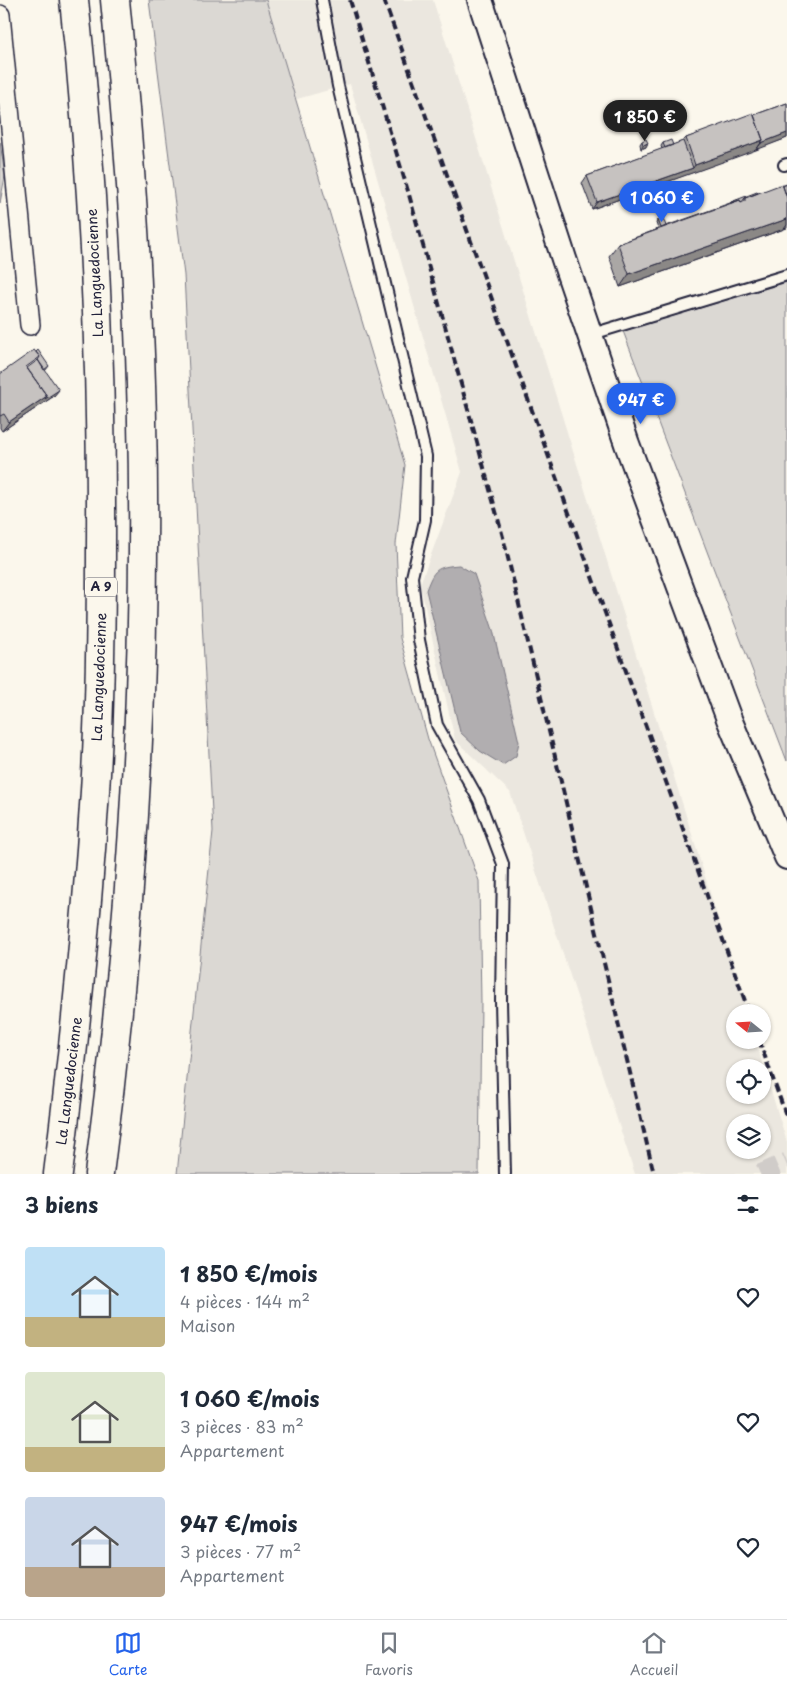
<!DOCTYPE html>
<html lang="fr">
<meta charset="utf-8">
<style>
:root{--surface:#fff;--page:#f2f2f3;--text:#1f2937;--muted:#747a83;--line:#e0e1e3;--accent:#2563eb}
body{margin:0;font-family:"Playpen Sans",sans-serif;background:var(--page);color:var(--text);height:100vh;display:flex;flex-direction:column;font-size:19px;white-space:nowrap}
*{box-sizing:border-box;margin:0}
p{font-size:16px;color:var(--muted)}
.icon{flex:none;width:28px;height:28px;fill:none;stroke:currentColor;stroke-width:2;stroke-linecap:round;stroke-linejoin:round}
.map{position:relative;height:1174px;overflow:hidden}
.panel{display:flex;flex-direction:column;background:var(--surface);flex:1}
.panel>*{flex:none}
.needle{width:32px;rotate:288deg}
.fabs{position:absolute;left:726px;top:1004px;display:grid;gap:10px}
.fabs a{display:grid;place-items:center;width:45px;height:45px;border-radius:50%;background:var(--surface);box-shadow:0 1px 4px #0004;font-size:25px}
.price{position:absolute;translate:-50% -42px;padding:0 11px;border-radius:18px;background:var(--accent);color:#fff;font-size:16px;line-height:32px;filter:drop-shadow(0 1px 2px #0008)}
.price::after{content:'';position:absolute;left:50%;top:30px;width:15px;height:11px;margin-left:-8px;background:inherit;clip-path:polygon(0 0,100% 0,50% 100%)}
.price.on{background:#222;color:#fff}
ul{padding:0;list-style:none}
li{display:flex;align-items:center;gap:15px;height:125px;padding:0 25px}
li span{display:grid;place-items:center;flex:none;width:140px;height:100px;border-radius:5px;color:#555}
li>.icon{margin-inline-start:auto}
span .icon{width:60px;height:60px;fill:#fffc;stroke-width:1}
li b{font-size:21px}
h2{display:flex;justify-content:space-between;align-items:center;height:60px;padding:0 25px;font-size:21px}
.menu{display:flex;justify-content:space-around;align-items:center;height:70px;border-top:1px solid var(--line);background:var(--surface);font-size:14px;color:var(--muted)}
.menu a{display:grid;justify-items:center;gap:2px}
.menu .on{color:var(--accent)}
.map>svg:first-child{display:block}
.built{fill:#ebe7df;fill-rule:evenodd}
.green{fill:#dbd8d3;stroke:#7e7d87}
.water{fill:#b1aeb0;stroke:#787681}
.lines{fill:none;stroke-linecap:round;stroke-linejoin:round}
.minor-tunnel{stroke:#d0ccc9;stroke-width:19;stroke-dasharray:19 9;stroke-linecap:butt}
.service-casing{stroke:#22223b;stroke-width:14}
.minor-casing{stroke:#22223b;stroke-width:22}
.tertiary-casing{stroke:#22223b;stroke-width:28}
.motorway-casing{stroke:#22223b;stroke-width:31}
.service{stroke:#fbf7ec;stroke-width:10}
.minor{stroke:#fbf7ec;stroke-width:19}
.tertiary{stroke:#fbf7ec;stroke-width:24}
.motorway{stroke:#fbf7ec;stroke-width:28}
.rail{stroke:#22223b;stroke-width:4;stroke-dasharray:8 4;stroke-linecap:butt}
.wall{fill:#aaa7a5;stroke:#22223b}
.shaded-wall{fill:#8b8886;stroke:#22223b}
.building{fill:#c6c2c0;stroke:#22223b}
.labels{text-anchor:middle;stroke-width:4.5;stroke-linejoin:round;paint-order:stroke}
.shield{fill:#fbf7ec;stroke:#636270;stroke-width:1}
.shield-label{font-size:12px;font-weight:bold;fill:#22223b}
.street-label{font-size:14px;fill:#22223b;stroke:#fbf7ec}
</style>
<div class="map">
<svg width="787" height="1174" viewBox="0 0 787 1174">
<rect width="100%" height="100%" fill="#fbf7ec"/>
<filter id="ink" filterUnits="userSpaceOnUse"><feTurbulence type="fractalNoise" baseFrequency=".02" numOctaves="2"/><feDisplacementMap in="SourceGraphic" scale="10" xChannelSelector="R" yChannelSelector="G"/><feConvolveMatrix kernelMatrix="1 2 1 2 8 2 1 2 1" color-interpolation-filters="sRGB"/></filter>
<g filter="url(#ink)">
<path class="built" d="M257 0H433L747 1012H735V1040H755L787 1142V1174H635L510 792 455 740 420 584 462 472 350 84 290 101ZM735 1068H762V1095H735ZM735 1122H762V1150H735Z"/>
<path class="green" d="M149 0H266L405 465 396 544 400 638 428 739 479 881 481 1002 479 1174H177L213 831 184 275Z
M0 142 5 176 0 203Z
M787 282V761L623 331Z"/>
<path class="water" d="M459 565 474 574 493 630 519 742 516 756 503 765 480 751 460 732 426 590C434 569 436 567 459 565Z"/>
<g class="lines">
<path class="minor-tunnel" d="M760 1174 787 1162"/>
<defs>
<path id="service" d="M322 0 338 86 426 456 425 520 412 577 419 640 437 725 479 800 503 864 501 1001 505 1174
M784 165 787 164
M589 335 787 275"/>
<path id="minor" d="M0 15 30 325"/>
<path id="tertiary" d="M480 0 564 259 627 444 729 719 787 857"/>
<path id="motorway" d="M58 1174C74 1047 87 919 95 791 100 711 101 630 101 549 102 366 94 182 74 0
M99 1174C137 887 152 596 138 307 134 204 125 102 115 0"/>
</defs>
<use href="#service" class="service-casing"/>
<use href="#minor" class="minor-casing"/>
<use href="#tertiary" class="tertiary-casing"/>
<use href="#motorway" class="motorway-casing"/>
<use href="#service" class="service"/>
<use href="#minor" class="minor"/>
<use href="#tertiary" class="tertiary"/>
<use href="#motorway" class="motorway"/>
<path class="rail" d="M350 0 408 191 503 537 654 1174
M384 0 749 1012
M759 1040 787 1118"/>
</g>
<path class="wall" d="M787 103V138L592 209 582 183 587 176 662 149 661 146 663 143 673 145 683 141 686 138 754 115Z
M642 141 646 147 641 149 640 144Z
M787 184V228L620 287 609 256 618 244 658 229 656 223 658 220 666 226 730 203 731 202Z
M49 366 45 371 54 396 2 431 0 428V374Z"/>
<path class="shaded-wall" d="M787 133V138L756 150 761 143Z
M763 140 756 150 592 209 597 202 693 168 695 165Z
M648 143 646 147 641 149 643 145Z
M787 219V225L784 229 620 287 629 274Z
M59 390 54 396 2 431 9 422 47 396Z"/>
<path class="building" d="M787 103V133L761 143 763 140 754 115Z
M753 113 763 140 695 165 686 138Z
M646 139 648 143 643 145 642 141Z
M671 140 673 145 665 148 663 143Z
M683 141 693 168 597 202 587 176Z
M782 184 787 198V219L629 274 618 244 740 200 741 203 745 201V198Z
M787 184V198L783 186Z
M757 192 758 193 745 198 741 203 740 200 731 203V202Z
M663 218 666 226 661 228 658 220Z
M34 350 40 357 26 367 47 396 9 422 4 414 0 416V374Z
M38 350 49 366 44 370 38 360 40 357 36 352Z
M38 360 59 390 45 399 47 396 27 368Z"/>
</g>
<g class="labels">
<rect class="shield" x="85" y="577.5" width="32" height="19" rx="4"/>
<g class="shield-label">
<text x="101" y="591">A 9</text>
</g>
<g class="street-label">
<text transform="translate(95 273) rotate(-93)" y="5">La Languedocienne</text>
<text transform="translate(99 677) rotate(-88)" y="5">La Languedocienne</text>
<text transform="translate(69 1081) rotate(-83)" y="5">La Languedocienne</text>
</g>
</g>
</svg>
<div class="fabs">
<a><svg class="needle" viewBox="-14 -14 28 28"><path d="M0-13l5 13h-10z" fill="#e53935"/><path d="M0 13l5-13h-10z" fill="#747a83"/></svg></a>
<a><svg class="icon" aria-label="locate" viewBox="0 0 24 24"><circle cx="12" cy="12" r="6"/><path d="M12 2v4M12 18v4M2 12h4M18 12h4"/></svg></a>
<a><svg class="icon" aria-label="layers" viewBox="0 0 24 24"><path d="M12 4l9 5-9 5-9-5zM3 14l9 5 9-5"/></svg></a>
</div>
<b class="price on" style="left:645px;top:142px">1 850 €</b>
<b class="price" style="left:662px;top:223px">1 060 €</b>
<b class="price" style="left:641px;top:425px">947 €</b>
</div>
<section class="panel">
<h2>3 biens<svg class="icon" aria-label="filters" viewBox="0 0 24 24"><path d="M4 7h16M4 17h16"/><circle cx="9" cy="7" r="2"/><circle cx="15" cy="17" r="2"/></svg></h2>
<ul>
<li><span style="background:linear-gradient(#bfe0f5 70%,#c2b280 0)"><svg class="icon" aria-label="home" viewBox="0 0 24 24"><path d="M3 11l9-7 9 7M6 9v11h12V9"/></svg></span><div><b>1 850 €/mois</b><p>4 pièces · 144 m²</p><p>Maison</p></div><svg class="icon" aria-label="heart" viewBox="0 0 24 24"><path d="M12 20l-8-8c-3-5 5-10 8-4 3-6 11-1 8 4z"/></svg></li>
<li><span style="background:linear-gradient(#dfe7d0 75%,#c2b280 0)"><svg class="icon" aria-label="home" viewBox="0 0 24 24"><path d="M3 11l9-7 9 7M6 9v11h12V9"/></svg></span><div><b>1 060 €/mois</b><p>3 pièces · 83 m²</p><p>Appartement</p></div><svg class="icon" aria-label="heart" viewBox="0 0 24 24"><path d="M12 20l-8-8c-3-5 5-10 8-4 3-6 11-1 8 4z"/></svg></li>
<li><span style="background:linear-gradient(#c9d6e8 70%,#b9a48a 0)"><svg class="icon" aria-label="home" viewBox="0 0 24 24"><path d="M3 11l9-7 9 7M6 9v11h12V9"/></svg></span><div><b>947 €/mois</b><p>3 pièces · 77 m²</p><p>Appartement</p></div><svg class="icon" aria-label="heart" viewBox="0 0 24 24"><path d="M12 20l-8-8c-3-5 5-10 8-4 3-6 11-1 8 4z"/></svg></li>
</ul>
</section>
<nav class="menu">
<a class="on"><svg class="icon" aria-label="map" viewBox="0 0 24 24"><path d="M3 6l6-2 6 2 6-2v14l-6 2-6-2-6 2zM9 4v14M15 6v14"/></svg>Carte</a>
<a><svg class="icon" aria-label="saved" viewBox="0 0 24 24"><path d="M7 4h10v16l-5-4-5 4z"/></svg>Favoris</a>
<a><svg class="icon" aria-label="home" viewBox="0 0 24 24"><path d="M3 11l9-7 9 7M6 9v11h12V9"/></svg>Accueil</a>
</nav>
